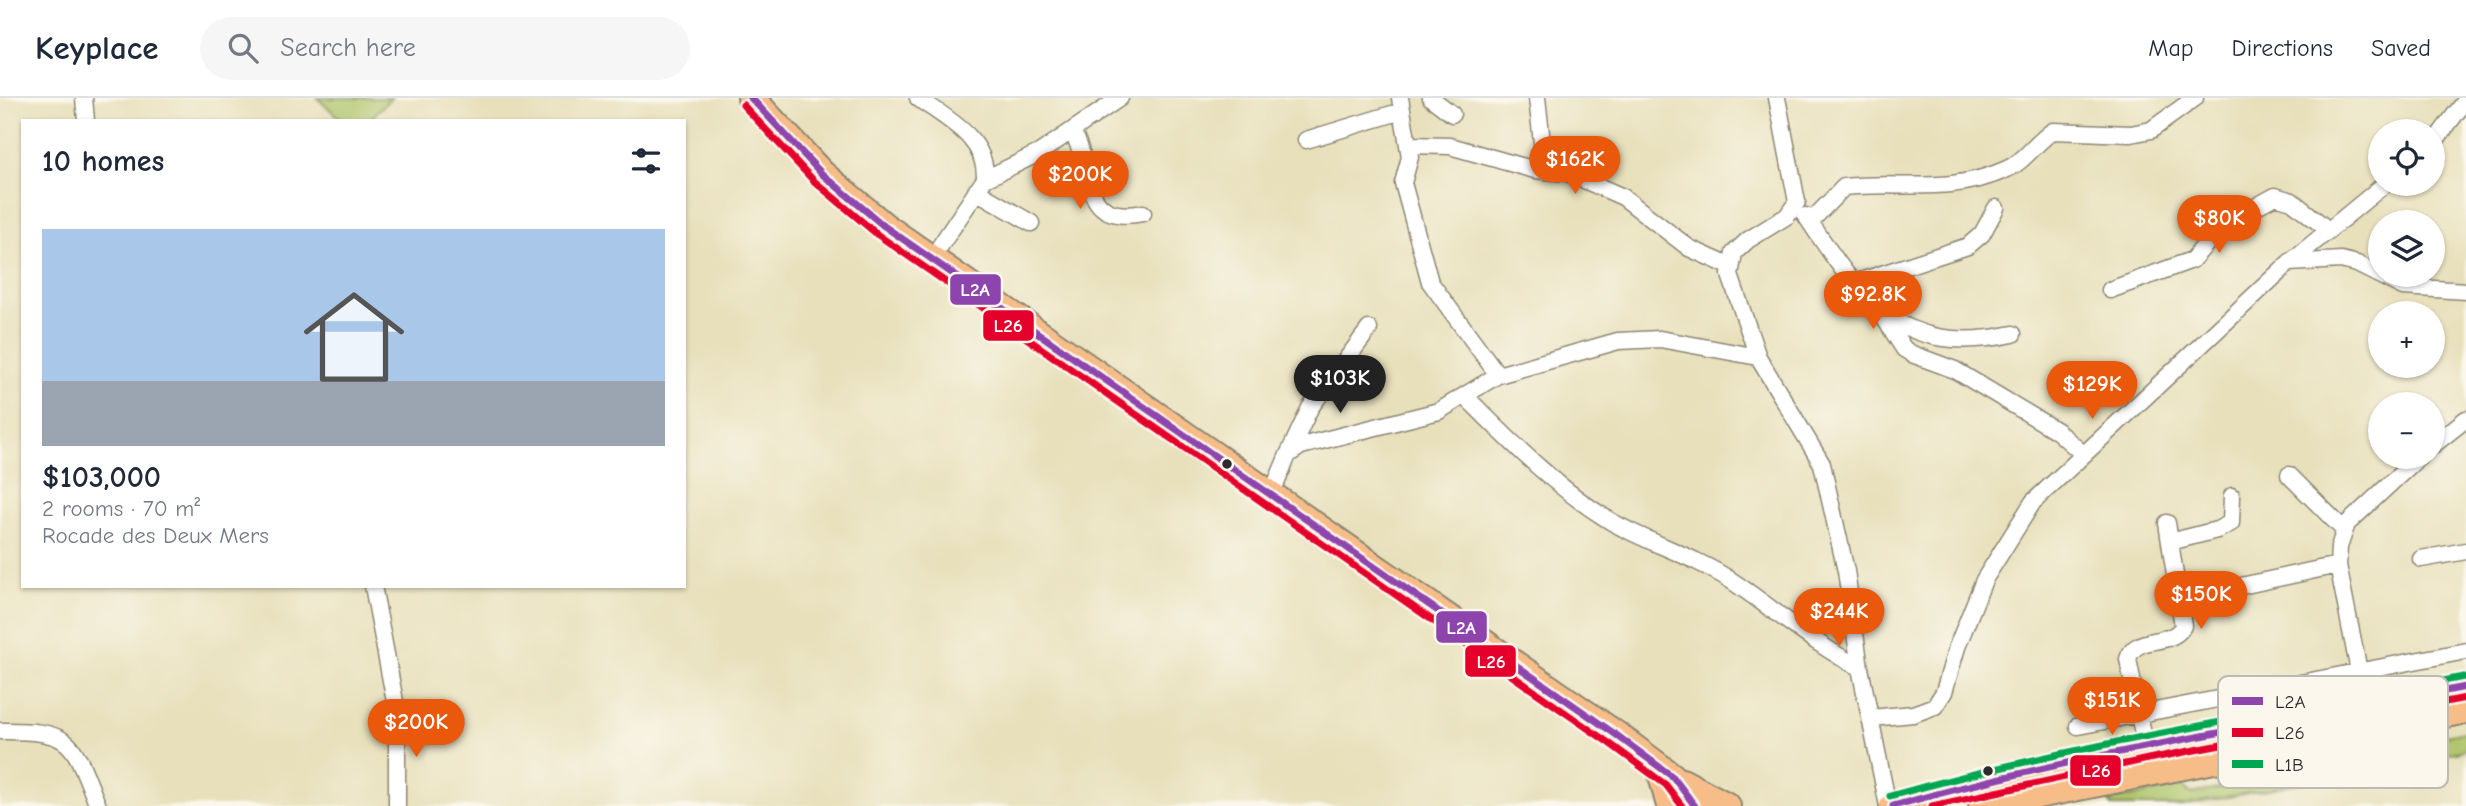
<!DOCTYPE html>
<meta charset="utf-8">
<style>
:root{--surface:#fff;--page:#f6f6f7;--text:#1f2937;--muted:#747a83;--line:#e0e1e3;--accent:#ea580c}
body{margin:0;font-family:"Comic Neue",sans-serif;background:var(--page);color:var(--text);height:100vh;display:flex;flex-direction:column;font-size:26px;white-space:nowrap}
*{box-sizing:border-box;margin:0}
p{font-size:23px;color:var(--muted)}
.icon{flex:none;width:38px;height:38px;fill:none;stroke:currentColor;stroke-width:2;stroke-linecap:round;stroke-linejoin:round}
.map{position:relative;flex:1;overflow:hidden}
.drawer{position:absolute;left:21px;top:21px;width:665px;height:469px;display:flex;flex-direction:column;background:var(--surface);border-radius:0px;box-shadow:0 2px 5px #0004}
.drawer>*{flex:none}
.buttons{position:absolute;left:2368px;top:21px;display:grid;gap:14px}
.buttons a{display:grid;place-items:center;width:77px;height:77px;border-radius:50%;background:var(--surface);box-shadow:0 2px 5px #0004;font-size:35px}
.price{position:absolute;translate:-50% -60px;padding:0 16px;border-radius:24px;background:var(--accent);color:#fff;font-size:23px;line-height:46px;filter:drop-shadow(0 2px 4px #0008)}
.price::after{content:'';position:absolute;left:50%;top:42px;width:21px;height:16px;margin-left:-10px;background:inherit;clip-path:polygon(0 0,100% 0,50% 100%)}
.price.active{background:#222;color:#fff}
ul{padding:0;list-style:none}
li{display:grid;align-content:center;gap:14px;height:371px;padding:0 21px}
li span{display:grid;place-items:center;height:217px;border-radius:0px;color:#555}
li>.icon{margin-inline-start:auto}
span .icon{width:126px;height:126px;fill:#fffc;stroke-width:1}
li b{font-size:30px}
h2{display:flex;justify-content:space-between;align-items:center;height:84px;padding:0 21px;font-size:30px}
header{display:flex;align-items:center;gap:42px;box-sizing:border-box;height:98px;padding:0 35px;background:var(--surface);border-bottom:2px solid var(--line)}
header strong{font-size:33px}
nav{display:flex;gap:38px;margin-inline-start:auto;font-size:24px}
.search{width:490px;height:63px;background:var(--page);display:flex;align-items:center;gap:18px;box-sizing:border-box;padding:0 24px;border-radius:38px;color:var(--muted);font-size:26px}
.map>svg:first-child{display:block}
.green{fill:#aec469;stroke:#6c784a;stroke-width:2}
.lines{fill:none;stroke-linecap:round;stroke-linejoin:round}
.minor-casing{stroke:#8a8673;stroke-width:19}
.primary-casing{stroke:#8a8673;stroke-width:30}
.trunk-casing{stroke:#8a8673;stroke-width:30}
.minor{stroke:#fff;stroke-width:16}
.primary{stroke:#f7bd88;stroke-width:26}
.trunk{stroke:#f7bd88;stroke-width:26}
.bus-1-casing{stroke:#fbf7ec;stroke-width:12}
.bus-2-casing{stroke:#fbf7ec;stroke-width:12}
.bus-3-casing{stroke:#fbf7ec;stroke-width:12}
.bus-1{stroke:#8e44ad;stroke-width:7}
.bus-2{stroke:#e4002b;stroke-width:7}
.bus-3{stroke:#00a651;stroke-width:7}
.bus-dot{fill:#2b2b2b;stroke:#fbf7ec;stroke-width:2.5}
.key{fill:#fbf7ec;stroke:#bdbab2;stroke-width:2}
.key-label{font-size:19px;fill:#2b2b2b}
.line-badge{stroke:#fbf7ec;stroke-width:2.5}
.badge-label{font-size:19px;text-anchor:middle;font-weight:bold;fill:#fff}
</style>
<header>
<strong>Keyplace</strong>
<div class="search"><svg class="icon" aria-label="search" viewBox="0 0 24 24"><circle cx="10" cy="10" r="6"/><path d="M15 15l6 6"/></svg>Search here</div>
<nav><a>Map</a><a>Directions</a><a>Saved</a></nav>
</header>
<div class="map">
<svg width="2466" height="708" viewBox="0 0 2466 708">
<rect width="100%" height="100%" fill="#fbf7ec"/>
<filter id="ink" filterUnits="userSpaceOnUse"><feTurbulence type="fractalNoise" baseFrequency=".0143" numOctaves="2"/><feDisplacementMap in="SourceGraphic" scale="14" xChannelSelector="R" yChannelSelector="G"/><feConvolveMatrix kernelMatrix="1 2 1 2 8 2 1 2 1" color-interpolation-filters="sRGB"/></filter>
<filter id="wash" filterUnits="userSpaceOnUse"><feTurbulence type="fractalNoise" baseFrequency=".00686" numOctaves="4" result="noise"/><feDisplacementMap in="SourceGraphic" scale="28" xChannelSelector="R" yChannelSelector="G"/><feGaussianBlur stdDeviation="1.57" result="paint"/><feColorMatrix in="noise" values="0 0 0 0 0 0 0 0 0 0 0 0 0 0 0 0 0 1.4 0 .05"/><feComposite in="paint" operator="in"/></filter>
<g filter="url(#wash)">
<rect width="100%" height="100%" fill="#e8e0bb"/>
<path class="green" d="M317 0H391L368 23H343Z
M2466 633V650L2461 653 2182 708H2112L2109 703 2183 688 2191 696 2240 687 2244 676Z"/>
</g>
<g filter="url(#ink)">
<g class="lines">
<defs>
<path id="minor" d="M84 0 86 23
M918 0C948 22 987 40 985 81
M1400 0 1410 59 1403 85 1430 184 1498 277
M1431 0 1452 16
M1537 0 1545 71
M1777 0 1797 104 1787 118 1748 142 1734 155 1730 177 1758 259 1822 366 1846 473 1860 570 1888 708
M1072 33C1095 70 1077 128 1143 115
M1306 42 1402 13
M1408 47 1450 48 1535 72 1568 75 1623 99 1689 150 1729 168
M2432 47 2466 2
M976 93 1031 125
M1806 118C1862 203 1900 260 2013 236
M1810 124 1844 89C1901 83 1950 97 2007 71 2024 64 2037 43 2053 33L2131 36 2151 32 2195 0
M932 160 985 81 1039 55 1120 0
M2289 165 2341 162 2357 166 2403 189 2466 193
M1854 185 1968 148 1982 136 1996 110
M2110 192 2192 162 2224 126 2275 98 2292 103 2327 131
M1883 218 1904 251 1912 256 1955 272 2057 333 2083 356
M1466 299C1510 343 1558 392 1612 424 1651 446 1694 458 1732 483 1775 512 1814 546 1860 570
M2432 348 2466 321
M1288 357 1310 310 1369 231
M2289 377 2344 432
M1271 397 1288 357 1301 348 1439 313 1498 277 1618 243 1660 241 1758 259
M2170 444 2217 432 2231 425 2232 398
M2421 461 2466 453
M373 488 397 614V708
M2181 501 2338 467
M2366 609 2338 467 2339 449 2347 426 2419 359
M1871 620 1913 616 1935 608 1944 594 1957 549 1984 482 2033 404 2289 165 2385 86
M2078 628 2466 553
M0 633C77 632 72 645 98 708
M2146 651 2128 561C2135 535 2172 550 2183 528L2167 425"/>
<path id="primary" d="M1893 708 1950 692 2146 651 2466 589
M1982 708 2466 612"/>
<path id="trunk" d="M751 0 822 76 884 128 1615 636 1673 679 1695 708
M1660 670 1670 708
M1682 684 1727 708"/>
</defs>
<use href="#minor" class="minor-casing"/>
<use href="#primary" class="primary-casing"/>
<use href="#trunk" class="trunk-casing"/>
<use href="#minor" class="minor"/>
<use href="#primary" class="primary"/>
<use href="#trunk" class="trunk"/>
<defs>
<path id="bus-1" d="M751 0 822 76 884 128 1615 636 1673 679 1695 708
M1893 708C2080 655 2275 626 2466 589"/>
<path id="bus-2" d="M743 7 814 83 878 137 1609 645 1666 687 1682 708
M1932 708 2148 661 2466 600"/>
<path id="bus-3" d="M1890 698C2078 645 2273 616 2464 579"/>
</defs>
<use href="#bus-1" class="bus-1-casing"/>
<use href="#bus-2" class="bus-2-casing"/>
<use href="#bus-3" class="bus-3-casing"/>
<use href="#bus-1" class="bus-1"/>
<use href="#bus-2" class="bus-2"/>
<use href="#bus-3" class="bus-3"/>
</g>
</g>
<g class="bus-dot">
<circle cx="1227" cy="366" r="6"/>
<circle cx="1988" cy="673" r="6"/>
</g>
<rect x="2218" y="578" width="230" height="112" rx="10" class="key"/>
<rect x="2232" y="599" width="31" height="8" fill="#8e44ad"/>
<rect x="2232" y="630" width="31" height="9" fill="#e4002b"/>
<rect x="2232" y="662" width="31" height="8" fill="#00a651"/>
<g class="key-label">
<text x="2275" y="610">L2A</text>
<text x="2275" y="641">L26</text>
<text x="2275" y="673">L1B</text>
</g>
<g class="line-badge">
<rect x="949" y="175" width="53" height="33" rx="7" fill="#8e44ad"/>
<rect x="982" y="211" width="53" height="33" rx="7" fill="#e4002b"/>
<rect x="1435" y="512" width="53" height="34" rx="7" fill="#8e44ad"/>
<rect x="1464" y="546" width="53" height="34" rx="7" fill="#e4002b"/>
<rect x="2069" y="656" width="53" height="33" rx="7" fill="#e4002b"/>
</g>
<g class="badge-label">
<text x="975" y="198">L2A</text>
<text x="1008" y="234">L26</text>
<text x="1461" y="536">L2A</text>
<text x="1491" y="570">L26</text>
<text x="2096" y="679">L26</text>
</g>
</svg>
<div class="buttons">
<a><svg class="icon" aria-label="locate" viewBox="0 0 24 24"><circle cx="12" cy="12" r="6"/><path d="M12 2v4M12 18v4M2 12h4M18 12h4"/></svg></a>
<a><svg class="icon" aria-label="layers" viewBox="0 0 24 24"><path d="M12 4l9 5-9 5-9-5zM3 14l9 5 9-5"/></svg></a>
<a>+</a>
<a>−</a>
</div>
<b class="price" style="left:1575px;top:98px">$162K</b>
<b class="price" style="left:1080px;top:113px">$200K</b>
<b class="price" style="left:2219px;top:157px">$80K</b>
<b class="price" style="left:1873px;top:233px">$92.8K</b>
<b class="price active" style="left:1340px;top:317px">$103K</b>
<b class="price" style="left:2092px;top:323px">$129K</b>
<b class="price" style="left:2201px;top:533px">$150K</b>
<b class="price" style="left:1839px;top:550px">$244K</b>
<b class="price" style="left:2112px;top:639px">$151K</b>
<b class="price" style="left:416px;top:661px">$200K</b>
<section class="drawer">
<h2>10 homes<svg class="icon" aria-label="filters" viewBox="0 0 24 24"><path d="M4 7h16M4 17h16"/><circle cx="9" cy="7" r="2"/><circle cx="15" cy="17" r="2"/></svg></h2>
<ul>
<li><span style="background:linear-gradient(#a9c7e8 70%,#9aa5b1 0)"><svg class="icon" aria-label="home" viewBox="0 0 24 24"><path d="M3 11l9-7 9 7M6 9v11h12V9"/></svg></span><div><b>$103,000</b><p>2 rooms · 70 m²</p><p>Rocade des Deux Mers</p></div></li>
</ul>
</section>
</div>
